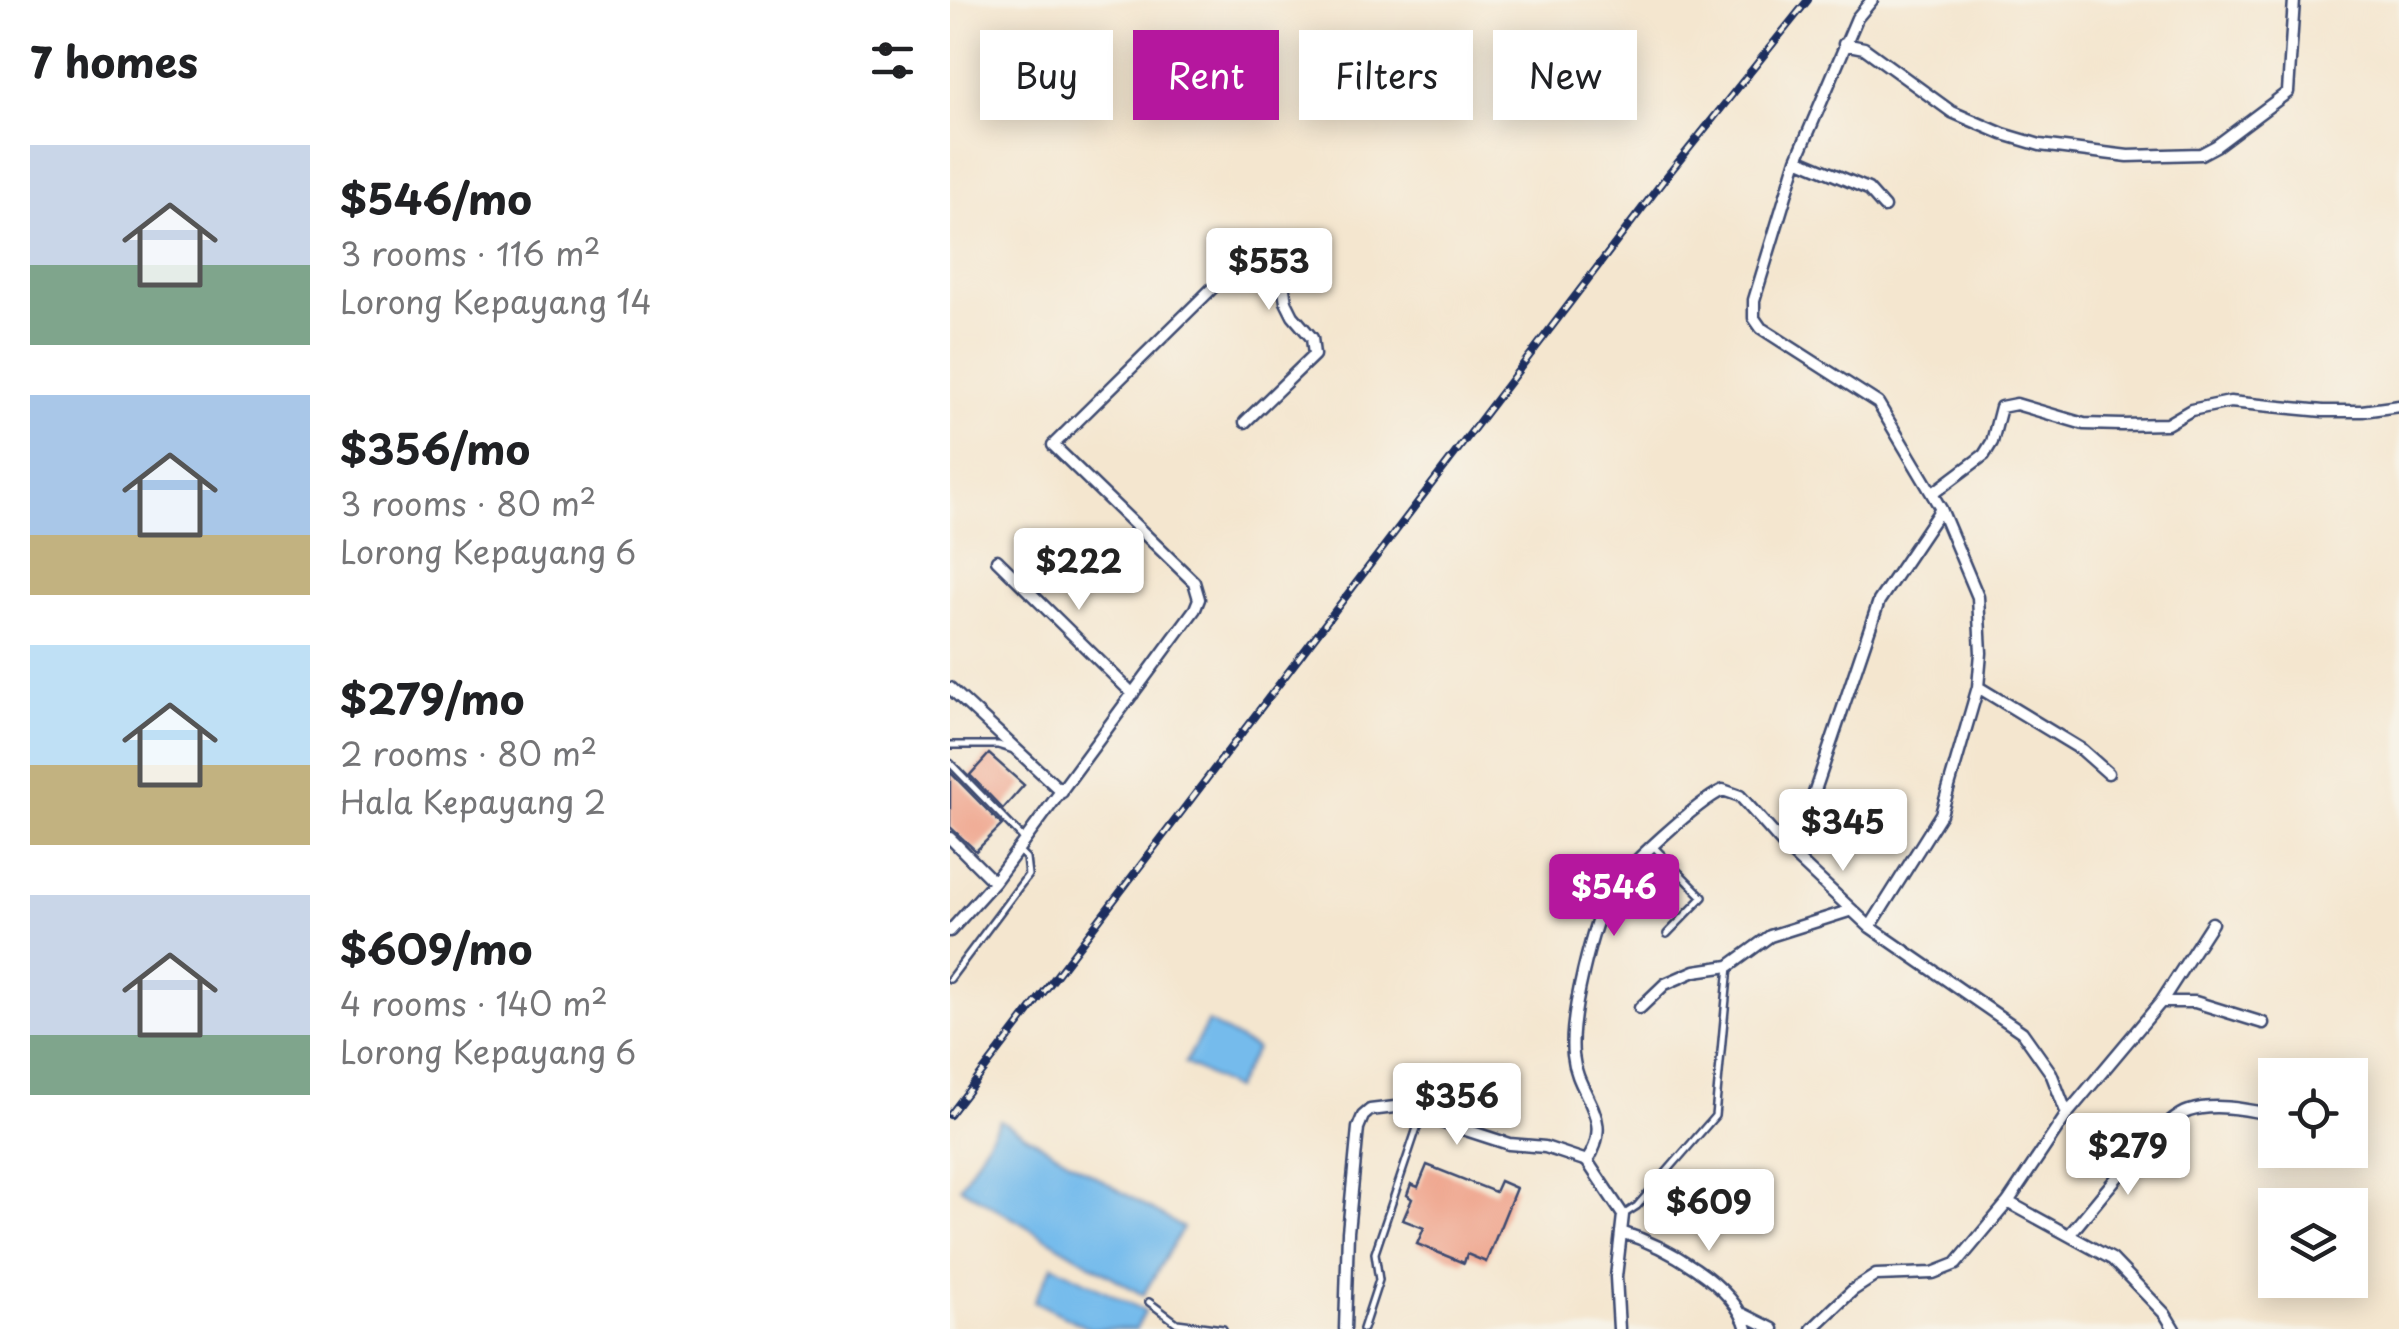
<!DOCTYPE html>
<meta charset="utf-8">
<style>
:root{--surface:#fff;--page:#f2f2f2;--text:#202124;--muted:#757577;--accent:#b5179e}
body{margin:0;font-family:"Playpen Sans",sans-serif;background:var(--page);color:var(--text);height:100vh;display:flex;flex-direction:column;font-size:38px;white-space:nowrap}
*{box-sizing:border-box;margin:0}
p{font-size:32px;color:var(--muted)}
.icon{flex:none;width:55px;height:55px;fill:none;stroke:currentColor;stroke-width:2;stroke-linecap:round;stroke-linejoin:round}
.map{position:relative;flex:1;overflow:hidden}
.panel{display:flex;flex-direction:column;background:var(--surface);width:950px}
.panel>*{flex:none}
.banner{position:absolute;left:30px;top:30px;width:950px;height:90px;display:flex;gap:20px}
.tools{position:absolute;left:1308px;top:1058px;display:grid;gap:20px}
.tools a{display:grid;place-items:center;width:110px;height:110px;border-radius:0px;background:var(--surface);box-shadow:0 5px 25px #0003;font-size:50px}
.price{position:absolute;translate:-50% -85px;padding:0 22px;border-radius:10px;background:#fff;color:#222;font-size:32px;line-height:65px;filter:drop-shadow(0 2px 5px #0008)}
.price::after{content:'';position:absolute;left:50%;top:60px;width:30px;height:22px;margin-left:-15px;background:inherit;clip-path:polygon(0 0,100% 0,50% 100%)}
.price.on{background:var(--accent);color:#fff}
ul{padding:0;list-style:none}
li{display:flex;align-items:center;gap:30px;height:250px;padding:0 30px}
li span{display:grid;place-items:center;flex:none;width:280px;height:200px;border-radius:0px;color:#555}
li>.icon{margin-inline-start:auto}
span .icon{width:120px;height:120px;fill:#fffc;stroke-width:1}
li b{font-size:42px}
h2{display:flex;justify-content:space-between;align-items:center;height:120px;padding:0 30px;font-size:42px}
.tag{padding:0 35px;border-radius:0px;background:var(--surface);box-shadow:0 5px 25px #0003;font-size:35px;line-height:90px}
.tag.on{background:var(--accent);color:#fff}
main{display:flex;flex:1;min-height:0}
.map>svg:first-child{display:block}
.water{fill:#75bbec;stroke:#4875a5;stroke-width:2.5}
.building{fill:#ee9c83}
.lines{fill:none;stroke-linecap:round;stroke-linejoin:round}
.lane-casing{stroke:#3c4a6f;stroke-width:10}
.street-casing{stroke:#3c4a6f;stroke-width:15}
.lane{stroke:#fff;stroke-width:5}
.street{stroke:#fff;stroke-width:10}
.rail-casing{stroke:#1b2f5e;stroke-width:8}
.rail{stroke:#f7f3e8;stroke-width:4;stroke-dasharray:11;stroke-linecap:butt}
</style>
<main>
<section class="panel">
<h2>7 homes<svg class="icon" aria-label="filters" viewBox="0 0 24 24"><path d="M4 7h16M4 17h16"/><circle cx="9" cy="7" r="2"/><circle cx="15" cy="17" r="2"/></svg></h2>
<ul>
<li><span style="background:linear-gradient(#c9d6e8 60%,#7fa58c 0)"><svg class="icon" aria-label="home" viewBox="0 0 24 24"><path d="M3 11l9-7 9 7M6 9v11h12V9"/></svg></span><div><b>$546/mo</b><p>3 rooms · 116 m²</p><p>Lorong Kepayang 14</p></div></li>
<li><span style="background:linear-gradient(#a9c7e8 70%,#c2b280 0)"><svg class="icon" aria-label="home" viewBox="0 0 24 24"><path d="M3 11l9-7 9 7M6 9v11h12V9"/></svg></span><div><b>$356/mo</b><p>3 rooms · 80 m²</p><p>Lorong Kepayang 6</p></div></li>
<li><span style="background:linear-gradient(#bfe0f5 60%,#c2b280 0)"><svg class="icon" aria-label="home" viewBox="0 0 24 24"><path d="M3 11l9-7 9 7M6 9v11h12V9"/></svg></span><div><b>$279/mo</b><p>2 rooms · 80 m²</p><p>Hala Kepayang 2</p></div></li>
<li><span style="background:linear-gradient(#c9d6e8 70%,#7fa58c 0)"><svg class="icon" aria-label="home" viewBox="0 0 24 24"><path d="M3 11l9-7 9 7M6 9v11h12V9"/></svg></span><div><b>$609/mo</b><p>4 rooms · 140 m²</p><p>Lorong Kepayang 6</p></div></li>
</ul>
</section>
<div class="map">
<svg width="1449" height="1329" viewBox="0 0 1449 1329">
<rect width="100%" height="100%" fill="#f7f3e8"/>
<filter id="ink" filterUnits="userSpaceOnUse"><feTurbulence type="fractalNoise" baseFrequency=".01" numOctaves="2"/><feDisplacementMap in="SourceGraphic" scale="20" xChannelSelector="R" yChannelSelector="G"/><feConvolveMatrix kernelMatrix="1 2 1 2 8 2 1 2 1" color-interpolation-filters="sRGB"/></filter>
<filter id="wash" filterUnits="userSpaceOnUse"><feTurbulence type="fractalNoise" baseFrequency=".0048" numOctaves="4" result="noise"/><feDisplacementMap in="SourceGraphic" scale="40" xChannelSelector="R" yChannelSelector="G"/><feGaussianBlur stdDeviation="2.25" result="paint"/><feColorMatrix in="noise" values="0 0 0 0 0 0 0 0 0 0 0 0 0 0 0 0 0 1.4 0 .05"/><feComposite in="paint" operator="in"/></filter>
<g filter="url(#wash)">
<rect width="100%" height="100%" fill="#f4e6cf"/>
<path class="water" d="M258 1022 306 1049 284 1089 235 1063Z
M50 1120 233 1228 193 1295 10 1187Z
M103 1265 195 1311 186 1329H140L84 1301Z"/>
<g id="blocks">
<path class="building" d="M39 754 74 785 53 809 20 775Z
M0 772 52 825 26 851 0 827Z
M477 1165 545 1192 550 1181 566 1188 536 1262 517 1254 514 1263 467 1244 474 1228 453 1220 462 1199 457 1195 461 1184 468 1187Z"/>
</g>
</g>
<g filter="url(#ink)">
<use href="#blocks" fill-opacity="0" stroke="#3c4a6f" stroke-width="2.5"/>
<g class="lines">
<defs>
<path id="lane" d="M0 745H48L61 749
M0 763 73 838
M704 847 753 897 717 934
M0 979 78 875 76 858 69 851
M673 1215 687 1206 765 1116 779 966
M199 1302 227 1323 273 1329
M413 1329 429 1280 425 1253 471 1116"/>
<path id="street" d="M894 44 914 48 1002 112 1053 134 1090 145 1178 156 1251 154 1266 146 1338 92 1344 0
M847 159 918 189 934 207
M982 494 1034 455 1042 442 1051 407 1066 404 1134 424 1172 425 1217 424 1241 410 1280 402 1373 411H1412L1449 406
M47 560 183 694
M1028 687 1132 750 1158 773
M0 688 112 792
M0 838 44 882
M839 851 855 820 929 601 991 509
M920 927 991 814 1028 687 1031 653 1028 597 991 509 928 403 811 328 804 318V300L847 159 907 18 922 0
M0 931 44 882 245 609 249 599 244 582 103 445 299 252 320 251 331 270 336 302 343 316 362 338 364 355 295 422
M1211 1002H1245L1313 1023
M690 1008 715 984 745 971 779 966 820 936 902 910
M637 1161C666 1117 627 1097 623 1055 619 1019 642 923 660 892 674 868 749 801 773 790L790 796 839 851 920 927 1072 1032 1101 1073 1117 1114
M1058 1202 1162 1259 1215 1314 1224 1329
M671 1232C713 1245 785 1284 797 1329
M1119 1235C1144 1207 1207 1121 1239 1111 1265 1102 1299 1110 1325 1115
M793 1314 823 1329
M395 1329 398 1232 408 1128 413 1116 420 1110 445 1107 559 1144 595 1147 637 1161 673 1215 666 1277 669 1329
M862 1329 903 1290 926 1275 983 1273 1006 1264 1058 1202 1117 1114 1211 1002 1262 923"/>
</defs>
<use href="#lane" class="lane-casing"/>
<use href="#street" class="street-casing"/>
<use href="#lane" class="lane"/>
<use href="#street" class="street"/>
<defs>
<path id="rail" d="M0 1115 713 181 858 0"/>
</defs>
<use href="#rail" class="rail-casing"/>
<use href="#rail" class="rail"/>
</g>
</g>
</svg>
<div class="tools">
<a><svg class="icon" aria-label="locate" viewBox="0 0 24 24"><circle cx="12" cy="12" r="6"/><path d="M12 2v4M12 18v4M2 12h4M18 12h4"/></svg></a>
<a><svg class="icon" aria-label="layers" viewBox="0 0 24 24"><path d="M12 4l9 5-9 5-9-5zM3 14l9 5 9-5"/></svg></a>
</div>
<b class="price" style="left:319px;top:313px">$553</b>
<b class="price" style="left:129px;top:613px">$222</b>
<b class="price" style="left:893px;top:874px">$345</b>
<b class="price on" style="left:664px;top:939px">$546</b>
<b class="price" style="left:507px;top:1148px">$356</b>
<b class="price" style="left:1178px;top:1198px">$279</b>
<b class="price" style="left:759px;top:1254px">$609</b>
<div class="banner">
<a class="tag">Buy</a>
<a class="tag on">Rent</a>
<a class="tag">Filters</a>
<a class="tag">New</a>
</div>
</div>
</main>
